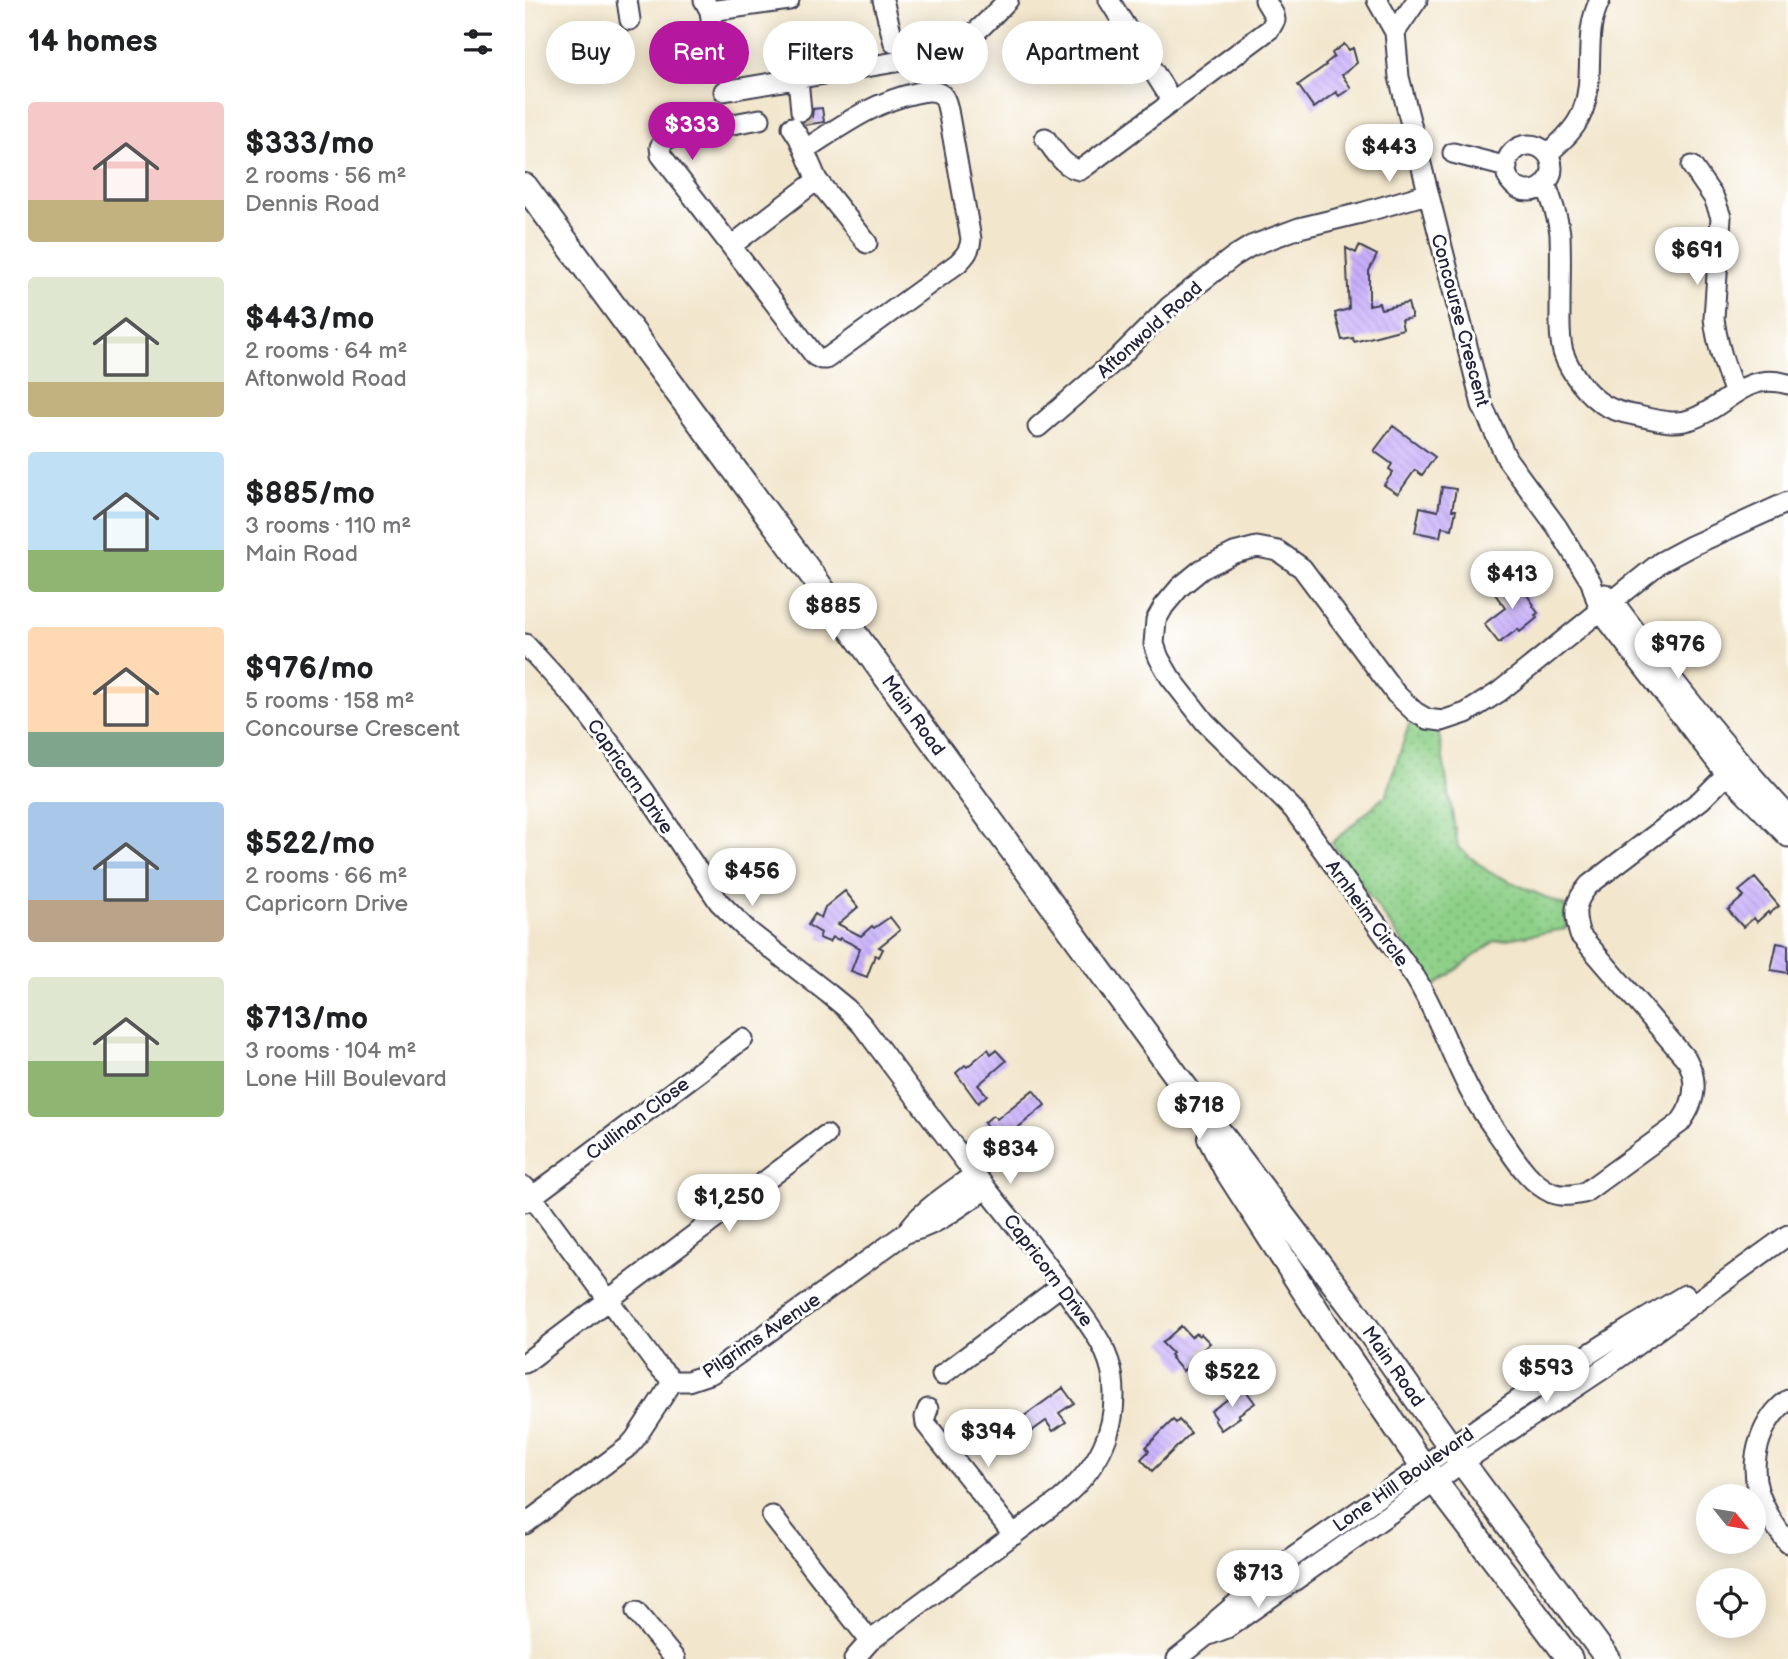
<!DOCTYPE html>
<meta charset="utf-8">
<style>
:root{--surface:#fff;--page:#f2f2f2;--text:#202124;--muted:#757577;--accent:#b5179e}
body{margin:0;font-family:"Balsamiq Sans",sans-serif;background:var(--page);color:var(--text);height:100vh;display:flex;flex-direction:column;font-size:26px;white-space:nowrap}
*{box-sizing:border-box;margin:0}
p{font-size:23px;color:var(--muted)}
.icon{flex:none;width:38px;height:38px;fill:none;stroke:currentColor;stroke-width:2;stroke-linecap:round;stroke-linejoin:round}
.map{position:relative;flex:1;overflow:hidden}
.drawer{display:flex;flex-direction:column;background:var(--surface);width:525px}
.drawer>*{flex:none}
.guide{position:absolute;left:21px;top:21px;width:665px;height:63px;display:flex;gap:14px}
.needle{width:46px;rotate:120deg}
.buttons{position:absolute;left:1171px;top:1484px;display:grid;gap:14px}
.buttons a{display:grid;place-items:center;width:70px;height:70px;border-radius:50%;background:var(--surface);box-shadow:0 4px 18px #0003;font-size:35px}
.price{position:absolute;translate:-50% -60px;padding:0 16px;border-radius:24px;background:#fff;color:#222;font-size:23px;line-height:46px;filter:drop-shadow(0 2px 4px #0008)}
.price::after{content:'';position:absolute;left:50%;top:42px;width:21px;height:16px;margin-left:-10px;background:inherit;clip-path:polygon(0 0,100% 0,50% 100%)}
.price.active{background:var(--accent);color:#fff}
ul{padding:0;list-style:none}
li{display:flex;align-items:center;gap:21px;height:175px;padding:0 28px}
li span{display:grid;place-items:center;flex:none;width:196px;height:140px;border-radius:7px;color:#555}
li>.icon{margin-inline-start:auto}
span .icon{width:84px;height:84px;fill:#fffc;stroke-width:1}
li b{font-size:30px}
h2{display:flex;justify-content:space-between;align-items:center;height:84px;padding:0 28px;font-size:30px}
.tag{padding:0 24px;border-radius:32px;background:var(--surface);box-shadow:0 4px 18px #0003;font-size:24px;line-height:63px}
.tag.active{background:var(--accent);color:#fff}
main{display:flex;flex:1;min-height:0}
.map>svg:first-child{display:block}
.park{fill:url(#park-dots);stroke:#587962;stroke-width:2}
.building{fill:url(#building-back-hatch)}
.lines{fill:none;stroke-linecap:round;stroke-linejoin:round}
.minor-tunnel{stroke:#c8bfaf;stroke-width:19;stroke-dasharray:19 10;stroke-linecap:butt}
.minor-casing{stroke:#413f51;stroke-width:23}
.major-casing{stroke:#413f51;stroke-width:28}
.minor{stroke:#fff;stroke-width:19}
.major{stroke:#fff;stroke-width:24}
.labels{text-anchor:middle;stroke-width:6;stroke-linejoin:round;paint-order:stroke}
.street-label{font-size:19px;fill:#22223b;stroke:#fff}
</style>
<main>
<section class="drawer">
<h2>14 homes<svg class="icon" aria-label="filters" viewBox="0 0 24 24"><path d="M4 7h16M4 17h16"/><circle cx="9" cy="7" r="2"/><circle cx="15" cy="17" r="2"/></svg></h2>
<ul>
<li><span style="background:linear-gradient(#f6c9c9 70%,#c2b280 0)"><svg class="icon" aria-label="home" viewBox="0 0 24 24"><path d="M3 11l9-7 9 7M6 9v11h12V9"/></svg></span><div><b>$333/mo</b><p>2 rooms · 56 m²</p><p>Dennis Road</p></div></li>
<li><span style="background:linear-gradient(#dfe7d0 75%,#c2b280 0)"><svg class="icon" aria-label="home" viewBox="0 0 24 24"><path d="M3 11l9-7 9 7M6 9v11h12V9"/></svg></span><div><b>$443/mo</b><p>2 rooms · 64 m²</p><p>Aftonwold Road</p></div></li>
<li><span style="background:linear-gradient(#bfe0f5 70%,#8fb573 0)"><svg class="icon" aria-label="home" viewBox="0 0 24 24"><path d="M3 11l9-7 9 7M6 9v11h12V9"/></svg></span><div><b>$885/mo</b><p>3 rooms · 110 m²</p><p>Main Road</p></div></li>
<li><span style="background:linear-gradient(#ffd9b3 75%,#7fa58c 0)"><svg class="icon" aria-label="home" viewBox="0 0 24 24"><path d="M3 11l9-7 9 7M6 9v11h12V9"/></svg></span><div><b>$976/mo</b><p>5 rooms · 158 m²</p><p>Concourse Crescent</p></div></li>
<li><span style="background:linear-gradient(#a9c7e8 70%,#b9a48a 0)"><svg class="icon" aria-label="home" viewBox="0 0 24 24"><path d="M3 11l9-7 9 7M6 9v11h12V9"/></svg></span><div><b>$522/mo</b><p>2 rooms · 66 m²</p><p>Capricorn Drive</p></div></li>
<li><span style="background:linear-gradient(#dfe7d0 60%,#8fb573 0)"><svg class="icon" aria-label="home" viewBox="0 0 24 24"><path d="M3 11l9-7 9 7M6 9v11h12V9"/></svg></span><div><b>$713/mo</b><p>3 rooms · 104 m²</p><p>Lone Hill Boulevard</p></div></li>
</ul>
</section>
<div class="map">
<svg width="1263" height="1659" viewBox="0 0 1263 1659">
<defs>
<pattern id="park-dots" width="8" height="8" patternUnits="userSpaceOnUse" patternTransform="scale(1.75)"><rect width="8" height="8" fill="#8ed088"/><path d="M2 2h.1M6 6h.1" fill="none" stroke="#7ab276" stroke-width="1.8" stroke-linecap="round"/></pattern>
<pattern id="building-back-hatch" width="6" height="6" patternUnits="userSpaceOnUse" patternTransform="scale(1.75)"><rect width="6" height="6" fill="#c8affb"/><path d="M-1 5l2 2M0 0l6 6M5-1l2 2" fill="none" stroke="#ac96d8"/></pattern>
</defs>
<rect width="100%" height="100%" fill="#fff"/>
<filter id="ink" filterUnits="userSpaceOnUse"><feTurbulence type="fractalNoise" baseFrequency=".0143" numOctaves="2"/><feDisplacementMap in="SourceGraphic" scale="14" xChannelSelector="R" yChannelSelector="G"/><feConvolveMatrix kernelMatrix="1 2 1 2 8 2 1 2 1" color-interpolation-filters="sRGB"/></filter>
<filter id="wash" filterUnits="userSpaceOnUse"><feTurbulence type="fractalNoise" baseFrequency=".00686" numOctaves="4" result="noise"/><feDisplacementMap in="SourceGraphic" scale="28" xChannelSelector="R" yChannelSelector="G"/><feGaussianBlur stdDeviation="1.57" result="paint"/><feColorMatrix in="noise" values="0 0 0 0 0 0 0 0 0 0 0 0 0 0 0 0 0 1.4 0 .05"/><feComposite in="paint" operator="in"/></filter>
<g filter="url(#wash)">
<rect width="100%" height="100%" fill="#f2e6cc"/>
<path class="park" d="M884 724 913 729 933 847 964 872 1040 906 1041 929 970 941 909 986 807 843 862 794Z"/>
<g id="blocks">
<path class="building" d="M819 44 824 50 828 48 832 63 817 75 826 88 814 96 811 92 789 108 773 85 801 65 800 64 809 57 807 53Z
M297 108 299 122 280 125 279 123 287 117 288 109Z
M834 246 852 255 844 271V305L854 303 856 309 883 303 887 318 876 320 878 329 829 342 828 338 817 340 810 313 824 309 821 248 831 253Z
M868 426 910 457 897 475 890 470 873 494 859 485 868 472 864 469 867 464 849 451Z
M917 487 931 489 927 510H931L927 529 917 527 915 537 890 532 895 507 913 511Z
M992 576 1003 590 1000 592 1009 605 1008 606 1013 613 1010 615 1012 618 995 632 993 629 974 643 959 624 980 608 970 594Z
M1230 878 1254 906 1244 914 1243 912 1232 922 1229 918 1218 927 1203 910 1219 896 1214 891Z
M320 891 333 907 313 924 336 936 347 926 349 928 365 917 375 930 354 947 358 949 354 957 350 955 342 977 326 971 335 948 315 938 314 940 307 937 304 942 294 938 296 933 283 925 290 914 296 918 300 907Z
M1252 943 1263 945V973L1246 970Z
M463 1049 466 1054 471 1050 481 1061 453 1085 462 1095 453 1103 431 1073 440 1065 442 1067Z
M508 1090 520 1105 483 1136 481 1134 473 1140 459 1123 468 1115 472 1119Z
M656 1326 666 1337 671 1333 674 1336 676 1334 685 1343 674 1353 687 1367 676 1378 664 1365 658 1371 646 1358 647 1357 645 1355 647 1353 637 1343Z
M538 1388 549 1403 534 1413 541 1422 528 1431 521 1421 504 1433 495 1419Z
M719 1388 730 1403 713 1415 715 1417 696 1430 689 1420 691 1418 686 1411Z
M648 1420 651 1423 654 1420 666 1433 627 1471 616 1459 624 1451 621 1447Z"/>
</g>
</g>
<g filter="url(#ink)">
<use href="#blocks" fill-opacity="0" stroke="#413f51" stroke-width="2"/>
<g class="lines">
<path class="minor-tunnel" d="M276 111 278 125"/>
<defs>
<path id="minor" d="M102 0 105 20
M179 0 185 11 264 0
M358 0 369 43 389 39
M584 0 647 101
M852 0 870 32 874 77 957 405 982 459 1032 527 1066 582 1075 611 1201 774 1263 837
M185 11 193 70
M870 32 892 0
M273 79 276 111
M199 91 412 55C443 45 461 22 483 0
M267 127 274 138 292 180 342 243
M520 138C529 150 539 168 555 170L561 166 745 29 750 20 749 15 740 0
M981 168a23 23 0 1 1 46 0a23 23 0 1 1-46 0Z
M279 150C315 127 348 102 391 93 399 91 410 89 417 95 421 99 422 105 423 110L446 239C445 250 441 255 433 263L301 359H296L290 356 206 246 292 180
M928 153 982 167
M1023 154C1034 143 1048 132 1055 117 1073 80 1056 36 1075 0
M1167 166 1189 198 1196 217 1189 318C1192 345 1200 368 1210 393
M1021 184C1026 200 1034 218 1035 235 1036 260 1035 285 1035 309 1035 323 1034 338 1038 352 1042 364 1049 375 1056 384 1071 403 1086 411 1109 415 1128 419 1149 426 1167 419 1203 406 1219 371 1263 384
M206 246 136 155 135 147 140 140 154 134 235 119
M513 427 592 359 645 306 708 257 726 246 774 228 836 213 902 194
M1080 594 1088 601C1143 675 1200 747 1263 815
M0 644 54 703 88 747 119 790 194 902 222 930 304 994 321 1008 337 1025C375 1076 413 1127 453 1178 484 1218 518 1257 547 1300 564 1325 584 1348 588 1379 594 1430 573 1468 535 1500L345 1641 329 1659
M1214 762 1176 800 1064 885C1049 902 1048 913 1055 935L1162 1060C1174 1082 1170 1103 1155 1123L1059 1193C1048 1195 1037 1197 1027 1193 1007 1184 994 1165 982 1147 969 1128 954 1109 944 1089 925 1052 912 1013 890 977L768 809 680 722 645 677 634 658 629 644 631 620 639 606 655 587 677 569 709 553 732 547 753 551 777 568 871 694 890 712 902 719 917 721 941 713 974 692 1136 562 1166 546 1263 502
M0 1187 130 1363 148 1381H163L187 1373 382 1232C393 1212 430 1189 450 1174
M0 1202 218 1039
M382 1232C408 1229 439 1203 461 1189
M0 1363 301 1135
M417 1375 537 1285
M1263 1400C1237 1419 1224 1458 1233 1490 1239 1509 1250 1527 1263 1543
M403 1409 400 1417 401 1424 489 1535
M247 1516 345 1641
M0 1524 103 1447 110 1439 148 1381
M111 1612 150 1659
M682 1635 693 1619 760 1562 1000 1395 1105 1328 1160 1295
M652 1659 681 1636 702 1628 938 1462 1084 1365 1263 1235"/>
<path id="major" d="M0 186 260 538 651 1075 829 1310 925 1446 1083 1659
M685 1138 701 1169 807 1334 898 1466 1045 1659"/>
</defs>
<use href="#minor" class="minor-casing"/>
<use href="#major" class="major-casing"/>
<use href="#minor" class="minor"/>
<use href="#major" class="major"/>
</g>
</g>
<g class="labels">
<g class="street-label">
<text transform="translate(936 320) rotate(75)" y="7">Concourse Crescent</text>
<text transform="translate(624 329) rotate(-42)" y="7">Aftonwold Road</text>
<text transform="translate(389 715) rotate(54)" y="7">Main Road</text>
<text transform="translate(106 776) rotate(55)" y="7">Capricorn Drive</text>
<text transform="translate(843 913) rotate(54)" y="7">Arnheim Circle</text>
<text transform="translate(112 1118) rotate(-37)" y="7">Cullinan Close</text>
<text transform="translate(524 1270) rotate(53)" y="7">Capricorn Drive</text>
<text transform="translate(236 1335) rotate(-34)" y="7">Pilgrims Avenue</text>
<text transform="translate(869 1366) rotate(55)" y="7">Main Road</text>
<text transform="translate(878 1479) rotate(-35)" y="7">Lone Hill Boulevard</text>
</g>
</g>
</svg>
<div class="buttons">
<a><svg class="needle" viewBox="-14 -14 28 28"><path d="M0-13l5 13h-10z" fill="#e53935"/><path d="M0 13l5-13h-10z" fill="#757577"/></svg></a>
<a><svg class="icon" aria-label="locate" viewBox="0 0 24 24"><circle cx="12" cy="12" r="6"/><path d="M12 2v4M12 18v4M2 12h4M18 12h4"/></svg></a>
</div>
<b class="price active" style="left:167px;top:162px">$333</b>
<b class="price" style="left:864px;top:184px">$443</b>
<b class="price" style="left:1172px;top:287px">$691</b>
<b class="price" style="left:987px;top:611px">$413</b>
<b class="price" style="left:308px;top:643px">$885</b>
<b class="price" style="left:1153px;top:681px">$976</b>
<b class="price" style="left:227px;top:908px">$456</b>
<b class="price" style="left:674px;top:1142px">$718</b>
<b class="price" style="left:485px;top:1186px">$834</b>
<b class="price" style="left:204px;top:1234px">$1,250</b>
<b class="price" style="left:1021px;top:1405px">$593</b>
<b class="price" style="left:707px;top:1409px">$522</b>
<b class="price" style="left:463px;top:1469px">$394</b>
<b class="price" style="left:733px;top:1610px">$713</b>
<div class="guide">
<a class="tag">Buy</a>
<a class="tag active">Rent</a>
<a class="tag">Filters</a>
<a class="tag">New</a>
<a class="tag">Apartment</a>
</div>
</div>
</main>
